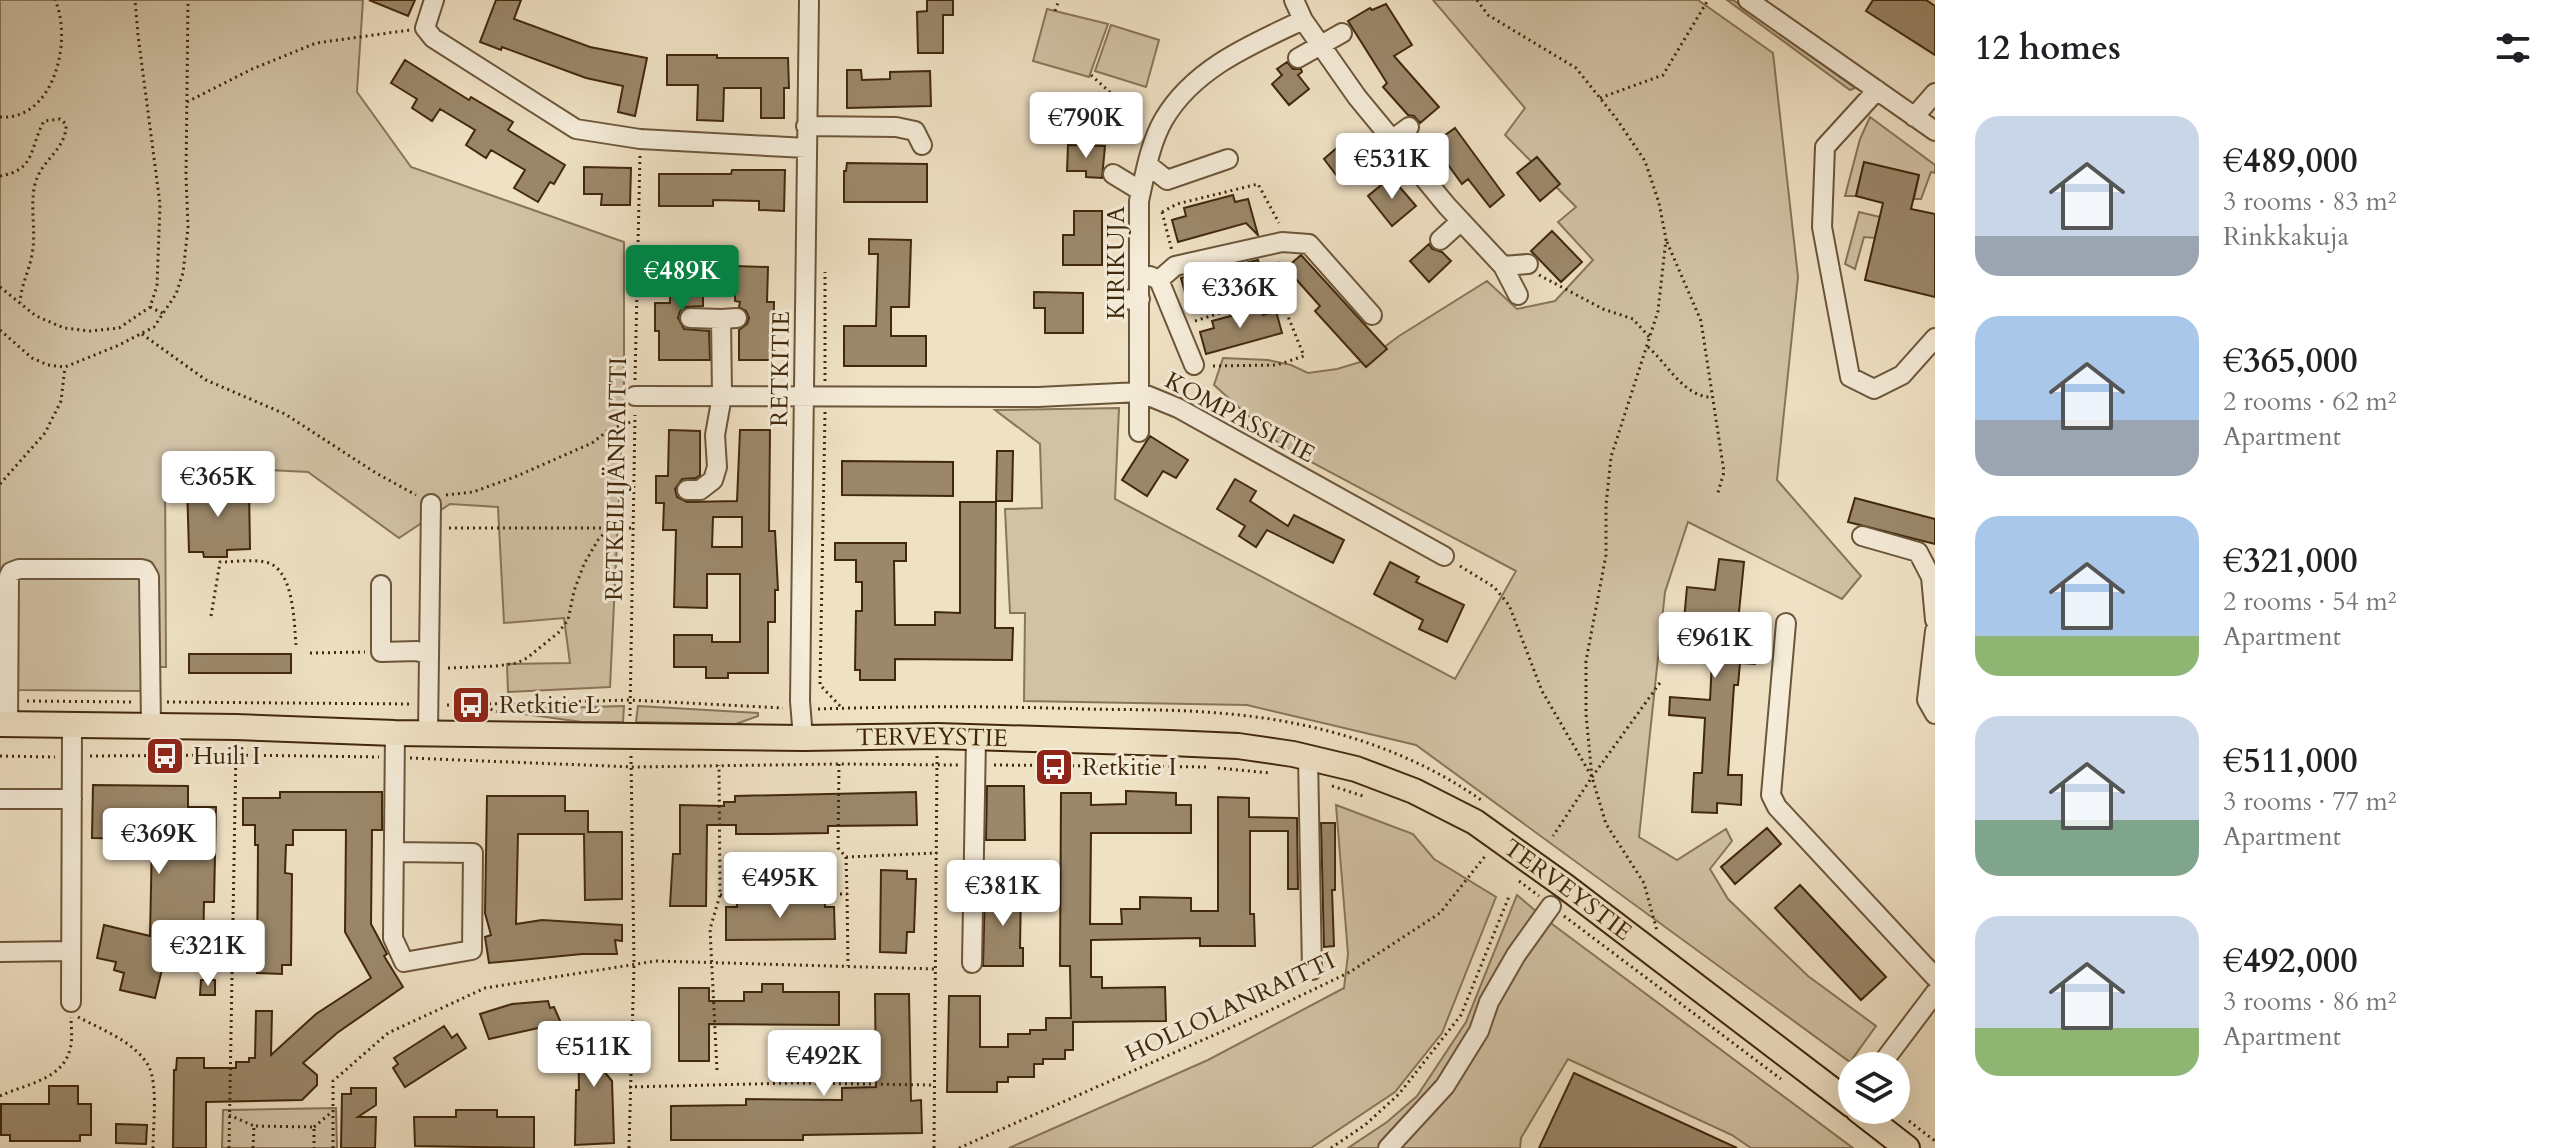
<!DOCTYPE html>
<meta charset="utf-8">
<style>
:root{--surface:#fff;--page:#f2f2f2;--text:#202124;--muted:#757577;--accent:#0b8043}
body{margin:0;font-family:Cardo,serif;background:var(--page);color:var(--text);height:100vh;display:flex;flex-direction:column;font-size:30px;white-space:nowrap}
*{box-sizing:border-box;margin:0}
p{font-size:26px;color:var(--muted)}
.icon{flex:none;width:44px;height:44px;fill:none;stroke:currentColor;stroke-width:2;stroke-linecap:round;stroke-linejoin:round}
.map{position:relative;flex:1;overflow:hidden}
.side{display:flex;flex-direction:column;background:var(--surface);width:640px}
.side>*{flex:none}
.fabs{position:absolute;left:1838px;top:1052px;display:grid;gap:16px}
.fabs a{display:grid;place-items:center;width:72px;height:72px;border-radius:50%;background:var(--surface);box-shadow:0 8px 32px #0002;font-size:40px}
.price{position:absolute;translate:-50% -68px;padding:0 18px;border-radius:8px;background:#fff;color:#222;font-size:26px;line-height:52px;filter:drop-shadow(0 2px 4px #0008)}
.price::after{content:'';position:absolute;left:50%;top:48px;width:24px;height:18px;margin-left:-12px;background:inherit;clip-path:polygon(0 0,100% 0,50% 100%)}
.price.selected{background:var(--accent);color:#fff}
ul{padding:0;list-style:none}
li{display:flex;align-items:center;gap:24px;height:200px;padding:0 40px}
li span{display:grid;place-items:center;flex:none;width:224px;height:160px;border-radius:24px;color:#555}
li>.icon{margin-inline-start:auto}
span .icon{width:96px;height:96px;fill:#fffc;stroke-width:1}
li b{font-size:34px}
h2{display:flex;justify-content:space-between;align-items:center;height:96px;padding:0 40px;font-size:34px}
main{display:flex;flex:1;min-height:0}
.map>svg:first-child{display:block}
.green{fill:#d1c2a5;stroke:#897558;stroke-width:2}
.building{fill:#9b886b;stroke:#41280b;stroke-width:2;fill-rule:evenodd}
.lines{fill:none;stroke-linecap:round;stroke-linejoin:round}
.minor-casing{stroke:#6c5639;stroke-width:22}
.major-casing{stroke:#41280b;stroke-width:28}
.path{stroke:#41280b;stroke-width:3;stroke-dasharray:2 4;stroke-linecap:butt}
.minor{stroke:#f5ecd9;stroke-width:18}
.major{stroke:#efe1c4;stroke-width:24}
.labels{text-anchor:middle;stroke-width:6;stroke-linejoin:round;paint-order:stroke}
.street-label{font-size:24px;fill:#41280b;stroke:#f5ecd9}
.poi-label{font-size:24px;fill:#41280b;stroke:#f5ecd9;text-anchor:start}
</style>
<main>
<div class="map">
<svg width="1935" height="1148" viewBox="0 0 1935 1148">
<rect width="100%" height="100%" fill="#efe1c4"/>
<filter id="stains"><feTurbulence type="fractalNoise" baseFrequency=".0025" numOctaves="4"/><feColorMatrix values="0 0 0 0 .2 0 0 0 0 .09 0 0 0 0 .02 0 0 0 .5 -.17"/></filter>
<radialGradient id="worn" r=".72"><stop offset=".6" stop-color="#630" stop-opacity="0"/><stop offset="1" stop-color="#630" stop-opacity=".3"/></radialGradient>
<path class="green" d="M0 0H363L357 92 411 167 624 242V395L610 687 508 692 507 664 570 663 564 618 504 623 498 507 450 504 399 538 308 472 165 465 166 667H141V691L18 690V660H0Z
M1433 0H1698L1773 53 1798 277 1777 480 1861 576 1842 599 1688 522 1665 592 1639 837 1677 860 1726 829 1732 841 1710 869 1728 899 1808 976 1876 1026 1850 1062 1416 745 1247 705 1024 701 1025 613H1010L1005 509 1042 508 1040 444 995 410 1119 408 1115 499 1455 679 1516 571 1283 447 1214 385 1223 358 1268 360 1291 365 1308 373 1337 369 1367 360 1399 336 1487 281 1517 309 1555 301 1593 260 1558 222 1576 207 1505 135 1525 108Z
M1727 0H1733L1855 88 1850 90Z
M1047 9 1108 24 1089 77 1033 61Z
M1111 25 1159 40 1146 87 1095 71Z
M1870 117 1935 165V173L1931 172 1921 199H1914L1919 175 1864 163 1856 196H1845L1860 139Z
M1859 212 1880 217 1875 238 1864 237 1855 269 1845 264Z
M624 706 623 722H582L516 713V709Z
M638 706 758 713V716L736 724 636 722Z
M1336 805 1413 834 1434 859 1496 897 1442 1033 1395 1092 1311 1148H1009L1208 1060 1344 988 1348 954Z
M1517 895 1537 912 1473 1030 1442 1080 1381 1148H1348L1387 1122 1417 1096 1466 1022Z
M1548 921 1853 1148H1751L1732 1135 1568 1059 1521 1138 1520 1148H1397L1416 1129 1482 1045 1509 977Z
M336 1108 337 1148H222L223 1110Z"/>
<path class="building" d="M369 0H415L408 16Z
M496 0H521L514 19 590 47 647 58 635 116 618 112 623 86 586 78 502 47 501 50 480 42Z
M927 0H953V15H943V53H918L917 12 927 11Z
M1873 0H1926L1935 6V55L1866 11Z
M1386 4 1412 45 1394 56 1439 107 1420 123 1414 116 1408 115 1383 87 1387 83 1348 21 1370 8 1372 10Z
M667 55H717V58H788L789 88H784V118H761V88H724L723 121 697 120 698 85H667Z
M405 60 469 100 471 97 513 122 508 130 565 165 554 184 550 182 538 202 514 188 525 170 491 150 486 158 466 145 475 130 440 109 432 121 412 108 417 99 391 83Z
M1287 62 1293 69H1301L1302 72 1298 75 1309 89 1289 105 1272 84 1282 75 1277 69Z
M847 70H861L862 80 890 79V72L930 71 931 106 847 108Z
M1455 128 1504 195 1490 207 1468 179 1462 184 1433 144Z
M1346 140 1358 156 1361 163 1340 180 1324 159Z
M1068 145 1105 146 1102 178 1086 177V171H1067Z
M1537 157 1560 184 1540 201 1517 173Z
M1864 162 1919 175 1911 209 1935 214V297L1865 280 1883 203 1856 196Z
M847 163 927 164V202H844V171H846Z
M584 167 631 168 630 205H601L602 194H584Z
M732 170H785L784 211 759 210V201L713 200V206H659V174H731Z
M1391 177 1416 206 1392 226 1368 196Z
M1233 195 1235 202 1248 199 1258 235 1246 223 1178 242 1172 220 1186 216 1184 208Z
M1074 211H1102V265H1063V235H1074Z
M1552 231 1582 262 1561 282 1531 251Z
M869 239 911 240 909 307H891V336H926V366H844V326H876L878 254H869Z
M1429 244 1432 249 1442 252 1451 261 1429 282 1410 261Z
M671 255 703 256V306L685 307 680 311 678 318 684 329 709 331 710 360H659V331H655V303H670Z
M1301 255 1387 349 1366 367 1315 311 1320 306 1286 268Z
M1258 260 1263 279 1187 300 1181 278Z
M735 266 768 267 767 302H774L773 360H739V330L747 324 749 318 746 311 739 307 740 302 735 301Z
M1034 292 1083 293V333H1045V308H1034Z
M1261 308 1263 315 1276 311 1282 333 1206 354 1200 332 1214 328 1212 321Z
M669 430 700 431V475L696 478 682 479 675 489 677 497 687 502 737 501 740 430H770L769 531H775L778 590H775V622H768V673H728V678H706V667H674V635H712V642H740V574H707V608L674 607 676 530H663L664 503H656V476H668ZM713 517H742V547H712Z
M1150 436 1188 460 1176 478 1163 471 1147 496 1122 480Z
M997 451H1013L1012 501H996Z
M842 461 953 462V496L842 495Z
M1235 479 1256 491 1250 501 1288 526 1294 515 1344 540 1333 563 1267 530 1256 547 1239 536 1245 526 1217 509Z
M224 483 225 488 249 487 250 549 227 550V557H204L203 552H189L187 484Z
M1855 498 1935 519V544L1848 522Z
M960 502H996L995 628H1013L1012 660 895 659V680H860V670H855L856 611H862V582H856V560H835V543H906V561H894L895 625H935V612L960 613Z
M1719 559 1744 562 1737 632H1742L1741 639 1757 640 1755 664 1740 663 1738 685H1734L1728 775H1742L1741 805 1717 803V813L1692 812 1694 773H1702L1705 718 1669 715 1670 697 1710 700 1712 661 1671 658 1674 630 1683 631 1687 587 1715 590Z
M1390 562 1419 577 1416 582 1464 605 1447 642 1419 629 1423 620 1374 594Z
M189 654H291V673H189Z
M93 785 188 786V807H216L214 902H204L203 949 180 948V957H165L155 998 120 990 124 973 114 970 116 962 97 958 104 925 150 936 152 839 92 838Z
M987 786H1024L1025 840H986Z
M1126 791 1176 793V805H1191V833H1091L1090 924H1122L1121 909H1140V897L1191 898V911H1218V797L1249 798V817L1297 818 1298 889H1288V831H1250V914H1254L1255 946H1200V938L1091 940V977H1102V988L1165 987 1166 1021 1073 1022V1050H1065V1059H1043V1064H1034V1077H1008V1082H997V1092H947L949 996H980V1047H1008V1034H1030V1030H1046V1018H1071L1070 966H1060L1061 793H1091V805L1126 804Z
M280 792H382V830H372L371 924 387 954 384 956 403 987 337 1033 303 1063 317 1075V1085L302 1100 206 1102V1148H173L174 1070H176L177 1058H204V1068H236V1062H249V1058H255L256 1011H272L271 1055 316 1014 371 978 345 932 346 830H293V845H286L285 873 292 874 291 965H282V974L257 973 258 845H255V825H243V798H280Z
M916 792 917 825 828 826V833L769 834H736V825H707L706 906H670L673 854H680V805L724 806V802H735V796Z
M487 796H565V811H588V832H622V899L585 900 584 834H518L516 924 542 920 622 925V941L615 940 617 954H582L489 963 485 937 491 935 485 913Z
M1321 823H1335V890H1332L1334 946 1324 947Z
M1767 828 1781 844 1735 884 1721 867Z
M881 870 907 871V879H916L914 932H907L906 953 880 952Z
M1800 885 1886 977 1861 1000 1775 908Z
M985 888 1021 889 1020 948H1023V966H983Z
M737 900H825V907H834L835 939 726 940V907H737Z
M201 980H215V995H200Z
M762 984H783V992H839V1025L709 1024V1061H679V988H709V1001H744V992H762Z
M875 994H909L911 1101 921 1100 922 1133 803 1135V1140H671V1106L746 1105V1099L842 1100V1088L876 1087Z
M548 1001 550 1008 554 1007 561 1023 489 1039 480 1014 512 1004Z
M444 1026 452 1038 457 1034 466 1048 405 1087 393 1068 398 1064 394 1058Z
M578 1026H605V1036L614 1035V1058L591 1056 612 1081 614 1143 575 1145 576 1090H579Z
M1574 1073 1737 1148H1539Z
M49 1086H78V1104H91V1135H80V1141H10V1135H1V1104H49Z
M351 1088H376V1105L358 1117H376L375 1148H341L342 1094H351Z
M456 1110H497V1117H534V1148L415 1146 414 1117H456Z
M116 1124 147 1125 146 1144 116 1143Z"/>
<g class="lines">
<defs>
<path id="minor" d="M434 0 425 28 433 38 576 129 640 139 806 148
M1294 0 1303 20 1357 97 1447 206 1503 266 1518 295
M1748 0 1935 131
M1298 58 1342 33
M1877 90 1825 147 1822 227 1850 377 1874 389 1902 375 1935 338
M1914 117 1935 93
M806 126 896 127 915 131 922 145
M1370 156 1409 127
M1147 164 1167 180 1228 159
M1113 174 1141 191
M1440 240 1461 221
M1503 266 1528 264
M1150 276 1159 280 1194 365
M1159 280 1175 266 1282 242 1309 244 1372 315
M1115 300 1140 299
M690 318 721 319
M635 396 1038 397 1139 392 1178 408 1444 556
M1139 432V201C1145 174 1150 143 1164 119 1194 68 1252 44 1303 20
M687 490H700L713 480 717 467 715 435 722 396 721 319 737 318
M1862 536 1918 552 1931 577 1935 620
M381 585V652L417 651 429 655
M1786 623 1771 795 1777 807 1935 977
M1935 631 1927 700 1935 714
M8 725 9 576 11 572 19 569H141L145 570 149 577 151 726
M428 733 431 504
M803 738 800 701 809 0
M1308 757 1312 970
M0 799H72
M394 852 473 853 472 950 404 962 393 938 395 733
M0 952 71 951
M972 963 976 738
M71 1002 72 726
M1880 1066 1935 993
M1388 1148 1445 1086 1479 1031 1489 1002 1516 955 1551 906"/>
<g id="major">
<path id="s1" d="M0 724 236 727 395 733 803 738 937 736 1170 743 1238 746 1293 754 1356 769 1414 791 1475 822 1566 887 1852 1105"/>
<path d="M1858 1110 1907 1148"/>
</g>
</defs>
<use href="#minor" class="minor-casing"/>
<use href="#major" class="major-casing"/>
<path class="path" d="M1477 0 1488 15 1576 68 1616 118 1645 161 1659 203 1666 239 1658 311 1611 457 1606 505V555L1586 661V714L1592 777 1553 836
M1055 11 1059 0
M1091 75 1125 106 1140 130
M1600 98 1663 75 1708 0
M187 102 252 69 316 43 410 30
M0 117C54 121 73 40 55 0
M0 176C36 170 29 149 44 121L60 119 66 124C67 147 45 158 37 178 28 200 37 231 32 254 29 272 21 285 20 303
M1162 212 1177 204 1258 184 1279 223
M1162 212 1172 251
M1667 242 1701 321 1724 472 1717 496
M1539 275 1603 309 1633 319 1651 339
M0 287 36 316 64 328 90 331 119 328 150 307 157 286 160 204 138 35 135 0
M150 307 164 314
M1195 321 1279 294
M0 330 32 358 48 365 65 367 119 345 154 327 176 294 183 273 188 227 186 176 188 0
M142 334 206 380 285 414 376 473 416 495
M1648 347C1666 362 1684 397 1711 397
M1213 366 1277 365 1304 356 1279 294V261
M635 380 640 155
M825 381V272
M825 412 820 685 842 708
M0 484 45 433 61 401 65 367
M446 495 473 492 517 476 592 443 610 429 634 421
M449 528H633
M1460 566 1494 587 1509 605 1542 691 1592 777 1606 824 1644 883 1657 931
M211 616 220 562C234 562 251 559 265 562 294 567 294 622 296 645
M310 653 365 652
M448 668 496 666 517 663 527 658 558 633 568 620 574 591 584 564 598 540 610 527
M27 701 135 702
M167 702 411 704
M447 705 630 700 783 708
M485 707 500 713
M818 709C907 706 996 706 1085 709 1129 710 1174 709 1218 713 1312 720 1407 747 1484 802
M630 716 635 415
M0 756 55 757
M90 756 236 755 379 757
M410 758 633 767 839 764 958 765
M839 764 838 848 846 857 937 853
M994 765 1210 767
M1218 768 1270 773
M1592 777 1662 680
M1332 786 1363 796
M846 857 847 893
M1519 881 1539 896
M720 895 847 894 848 966
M1564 916 1781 1079
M78 1017C101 1029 137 1043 149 1067 158 1086 153 1126 153 1148
M717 1070 710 929 720 895 719 765
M629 1087 793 1083 933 1085
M0 1096C25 1084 63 1080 70 1049 73 1039 71 1027 71 1017
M229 1115 254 1126
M1909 1121 1935 1141
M314 1127 333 1111
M229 1148 236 748
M253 1148 254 1126 314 1127V1148
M333 1148V1081L388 1033 485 988 656 961 936 969
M629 1148 634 965 631 756
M934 1148 937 756
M959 1148 1275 1008 1350 972 1440 913 1486 855
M1331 1148 1365 1125 1399 1094 1461 1015 1510 894"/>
<use href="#minor" class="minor"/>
<use href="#major" class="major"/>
</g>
<defs>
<symbol id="bus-square" viewBox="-11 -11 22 22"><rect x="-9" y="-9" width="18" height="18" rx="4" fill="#8f2418" stroke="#f5ecd9"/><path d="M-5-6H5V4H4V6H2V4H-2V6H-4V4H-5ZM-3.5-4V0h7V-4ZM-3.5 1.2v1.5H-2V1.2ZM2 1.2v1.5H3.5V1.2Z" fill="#fff"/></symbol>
</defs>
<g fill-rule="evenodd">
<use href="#bus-square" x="449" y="683" width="44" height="44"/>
<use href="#bus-square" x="143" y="734" width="44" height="44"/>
<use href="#bus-square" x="1032" y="745" width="44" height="44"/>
</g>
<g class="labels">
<g class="street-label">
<text transform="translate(1116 263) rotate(-90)" y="8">KIRIKUJA</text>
<text transform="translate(780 369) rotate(-89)" y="8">RETKITIE</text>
<text transform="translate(1240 417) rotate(28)" y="8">KOMPASSITIE</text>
<text transform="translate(616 479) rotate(-89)" y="8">RETKEILIJÄNRAITTI</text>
<text dy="8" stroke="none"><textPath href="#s1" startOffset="932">TERVEYSTIE</textPath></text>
<text dy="8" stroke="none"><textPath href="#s1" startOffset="1604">TERVEYSTIE</textPath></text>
<text transform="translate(1230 1007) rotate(-25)" y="8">HOLLOLANRAITTI</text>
</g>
<g class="poi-label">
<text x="499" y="713">Retkitie L</text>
<text x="193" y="764">Huili I</text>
<text x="1082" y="775">Retkitie I</text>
</g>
</g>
<rect width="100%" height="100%" filter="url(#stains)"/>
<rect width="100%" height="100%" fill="url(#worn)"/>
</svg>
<div class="fabs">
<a><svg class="icon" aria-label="layers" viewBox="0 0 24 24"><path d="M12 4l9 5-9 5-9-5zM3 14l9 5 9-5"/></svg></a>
</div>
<b class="price" style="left:1086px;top:160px">€790K</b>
<b class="price" style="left:1392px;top:201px">€531K</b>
<b class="price selected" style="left:682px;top:313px">€489K</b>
<b class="price" style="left:1240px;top:330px">€336K</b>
<b class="price" style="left:218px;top:519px">€365K</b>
<b class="price" style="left:1715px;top:680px">€961K</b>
<b class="price" style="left:159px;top:876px">€369K</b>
<b class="price" style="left:780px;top:920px">€495K</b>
<b class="price" style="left:1003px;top:928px">€381K</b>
<b class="price" style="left:208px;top:988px">€321K</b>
<b class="price" style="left:594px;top:1089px">€511K</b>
<b class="price" style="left:824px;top:1098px">€492K</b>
</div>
<section class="side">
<h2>12 homes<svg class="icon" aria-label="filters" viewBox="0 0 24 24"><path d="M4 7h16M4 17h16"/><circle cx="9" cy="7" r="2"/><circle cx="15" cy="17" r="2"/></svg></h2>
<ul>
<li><span style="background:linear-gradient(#c9d6e8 75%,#9aa5b1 0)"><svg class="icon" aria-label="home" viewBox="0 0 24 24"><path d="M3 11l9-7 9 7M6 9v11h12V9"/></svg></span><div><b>€489,000</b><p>3 rooms · 83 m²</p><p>Rinkkakuja</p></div></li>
<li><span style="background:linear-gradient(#a9c7e8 65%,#9aa5b1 0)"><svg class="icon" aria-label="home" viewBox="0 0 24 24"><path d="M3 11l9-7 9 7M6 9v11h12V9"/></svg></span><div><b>€365,000</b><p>2 rooms · 62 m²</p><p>Apartment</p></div></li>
<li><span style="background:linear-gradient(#a9c7e8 75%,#8fb573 0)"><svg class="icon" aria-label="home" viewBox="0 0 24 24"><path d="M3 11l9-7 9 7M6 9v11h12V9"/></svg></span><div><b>€321,000</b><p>2 rooms · 54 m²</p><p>Apartment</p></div></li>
<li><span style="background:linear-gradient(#c9d6e8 65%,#7fa58c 0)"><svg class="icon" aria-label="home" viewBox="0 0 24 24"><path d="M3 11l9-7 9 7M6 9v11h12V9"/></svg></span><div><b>€511,000</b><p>3 rooms · 77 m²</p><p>Apartment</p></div></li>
<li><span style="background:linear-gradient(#c9d6e8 70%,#8fb573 0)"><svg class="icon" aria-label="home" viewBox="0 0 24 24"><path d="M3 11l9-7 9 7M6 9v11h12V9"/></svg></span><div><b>€492,000</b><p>3 rooms · 86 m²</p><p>Apartment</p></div></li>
</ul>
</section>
</main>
